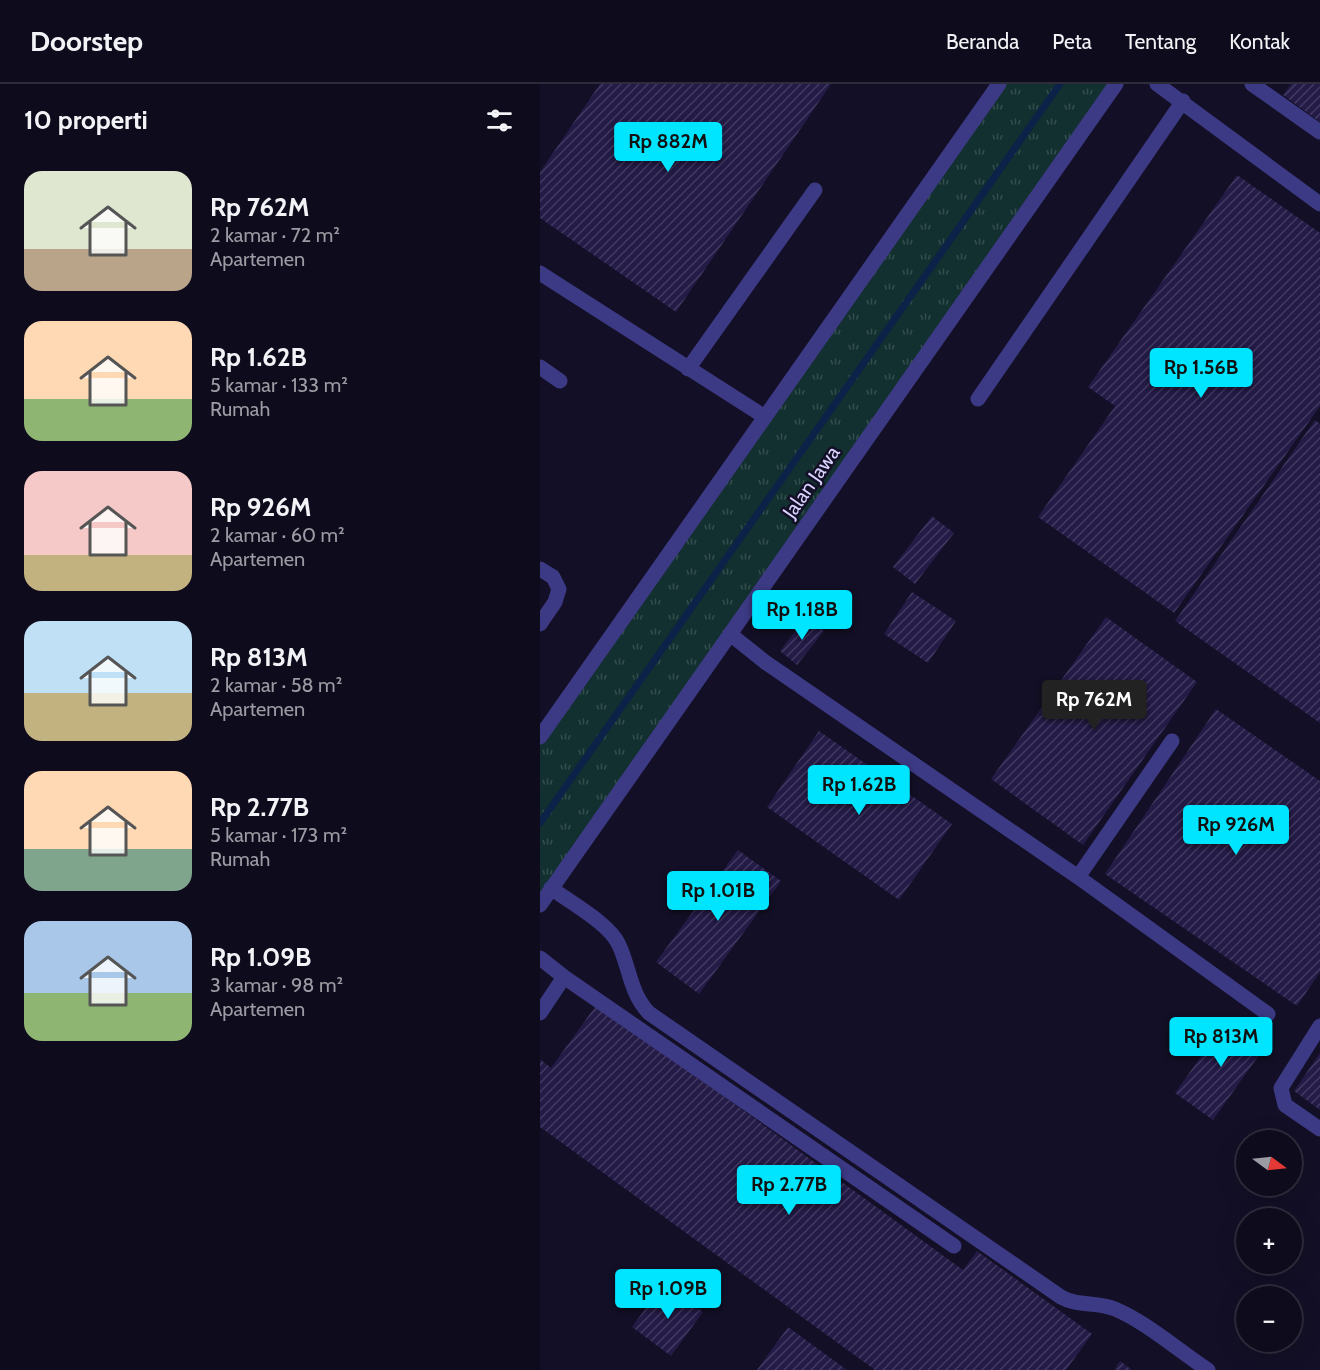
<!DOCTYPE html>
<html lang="id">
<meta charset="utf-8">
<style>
:root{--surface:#0e0b1c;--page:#1c1929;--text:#f1f3f6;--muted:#9b9ba3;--line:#2e2b3b;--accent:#00e5ff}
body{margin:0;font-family:Cabin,sans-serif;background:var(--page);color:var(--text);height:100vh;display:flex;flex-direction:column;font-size:22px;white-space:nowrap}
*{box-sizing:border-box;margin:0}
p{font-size:20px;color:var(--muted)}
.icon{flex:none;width:33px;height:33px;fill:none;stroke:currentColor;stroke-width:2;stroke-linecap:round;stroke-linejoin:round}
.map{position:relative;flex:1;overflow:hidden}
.drawer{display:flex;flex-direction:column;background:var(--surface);width:540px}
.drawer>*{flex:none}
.needle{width:39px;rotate:105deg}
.buttons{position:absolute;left:696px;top:1046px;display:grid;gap:12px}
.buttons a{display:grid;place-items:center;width:66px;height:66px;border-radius:50%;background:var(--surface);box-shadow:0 6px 24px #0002,0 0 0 2px var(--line);font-size:30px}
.price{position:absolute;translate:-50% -51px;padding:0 14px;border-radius:6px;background:var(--accent);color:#111;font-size:20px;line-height:39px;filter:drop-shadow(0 2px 3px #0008)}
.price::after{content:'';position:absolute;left:50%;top:36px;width:18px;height:14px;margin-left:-9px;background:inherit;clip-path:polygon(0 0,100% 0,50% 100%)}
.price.current{background:#222;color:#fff}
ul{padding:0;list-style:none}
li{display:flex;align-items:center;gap:18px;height:150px;padding:0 24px}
li span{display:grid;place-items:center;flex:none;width:168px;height:120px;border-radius:18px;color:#555}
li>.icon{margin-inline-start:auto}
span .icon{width:72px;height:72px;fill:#fffc;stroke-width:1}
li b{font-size:26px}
h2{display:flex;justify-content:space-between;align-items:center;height:72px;padding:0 24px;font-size:26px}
header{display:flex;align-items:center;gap:36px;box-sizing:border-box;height:84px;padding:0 30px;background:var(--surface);border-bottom:2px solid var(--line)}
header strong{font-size:28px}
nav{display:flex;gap:33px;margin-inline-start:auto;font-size:21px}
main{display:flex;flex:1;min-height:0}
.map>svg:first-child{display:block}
.grass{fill:url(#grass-tufts)}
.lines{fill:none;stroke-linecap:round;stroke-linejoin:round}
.stream{stroke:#0c2248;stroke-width:7}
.building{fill:url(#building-hatch)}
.minor{stroke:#3d3a85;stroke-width:15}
.labels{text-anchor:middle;stroke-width:5;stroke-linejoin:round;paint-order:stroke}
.street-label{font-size:20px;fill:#d9d4ff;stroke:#130f26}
</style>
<header>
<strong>Doorstep</strong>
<nav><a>Beranda</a><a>Peta</a><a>Tentang</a><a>Kontak</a></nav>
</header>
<main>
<section class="drawer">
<h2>10 properti<svg class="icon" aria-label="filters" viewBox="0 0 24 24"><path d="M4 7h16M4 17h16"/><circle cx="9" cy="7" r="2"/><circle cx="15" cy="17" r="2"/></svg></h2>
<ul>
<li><span style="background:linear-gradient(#dfe7d0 65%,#b9a48a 0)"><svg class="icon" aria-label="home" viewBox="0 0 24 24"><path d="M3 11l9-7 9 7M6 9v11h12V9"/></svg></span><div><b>Rp 762M</b><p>2 kamar · 72 m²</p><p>Apartemen</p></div></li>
<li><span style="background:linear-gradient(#ffd9b3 65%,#8fb573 0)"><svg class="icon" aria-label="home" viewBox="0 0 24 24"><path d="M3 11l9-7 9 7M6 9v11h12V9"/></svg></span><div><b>Rp 1.62B</b><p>5 kamar · 133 m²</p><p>Rumah</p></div></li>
<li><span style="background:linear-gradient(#f6c9c9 70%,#c2b280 0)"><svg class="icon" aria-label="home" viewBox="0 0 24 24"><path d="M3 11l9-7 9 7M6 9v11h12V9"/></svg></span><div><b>Rp 926M</b><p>2 kamar · 60 m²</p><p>Apartemen</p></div></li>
<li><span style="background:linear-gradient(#bfe0f5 60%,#c2b280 0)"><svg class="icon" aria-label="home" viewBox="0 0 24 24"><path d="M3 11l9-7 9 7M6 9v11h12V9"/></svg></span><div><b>Rp 813M</b><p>2 kamar · 58 m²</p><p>Apartemen</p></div></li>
<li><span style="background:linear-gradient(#ffd9b3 65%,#7fa58c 0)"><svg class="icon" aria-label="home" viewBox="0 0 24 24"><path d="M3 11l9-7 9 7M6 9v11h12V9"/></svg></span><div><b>Rp 2.77B</b><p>5 kamar · 173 m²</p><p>Rumah</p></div></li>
<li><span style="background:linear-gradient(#a9c7e8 60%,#8fb573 0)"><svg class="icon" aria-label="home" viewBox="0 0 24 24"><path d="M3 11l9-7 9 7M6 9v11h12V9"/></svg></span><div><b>Rp 1.09B</b><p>3 kamar · 98 m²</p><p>Apartemen</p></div></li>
</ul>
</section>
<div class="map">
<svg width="780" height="1286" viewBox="0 0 780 1286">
<defs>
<pattern id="grass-tufts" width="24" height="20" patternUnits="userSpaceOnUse" patternTransform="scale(1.5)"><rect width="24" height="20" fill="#12302f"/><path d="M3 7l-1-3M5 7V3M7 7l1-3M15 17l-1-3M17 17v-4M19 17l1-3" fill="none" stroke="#344d4e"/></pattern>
<pattern id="building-hatch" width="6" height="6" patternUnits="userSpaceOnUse" patternTransform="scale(1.5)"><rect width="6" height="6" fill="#241b47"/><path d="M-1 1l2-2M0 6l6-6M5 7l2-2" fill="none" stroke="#433b63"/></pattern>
</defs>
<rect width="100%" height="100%" fill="#130f26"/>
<path class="grass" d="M459 0H576L0 821V653Z"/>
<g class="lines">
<path class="stream" d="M0 739 520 0"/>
</g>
<path class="building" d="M60 0H291L136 228 0 134V88Z
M751 0H780V38L743 11Z
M697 91 780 149V322L634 529 498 433 575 322 548 303Z
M775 336 780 340V639L635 537Z
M392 432 414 449 375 500 353 483Z
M372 508 416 537 388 579 344 550Z
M266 533 284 547 257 581 240 567Z
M566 533 657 598 543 761 451 695Z
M676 625 780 697V888L757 922 565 790Z
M279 647 412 740 359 816 227 723Z
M198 766 241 797 159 910 116 878Z
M57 920 423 1186 437 1167 552 1250 526 1286H335L0 1043V975L11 984Z
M689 933 727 960 673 1036 635 1009Z
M780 969V1026L754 1007Z
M124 1199 163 1228 131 1272 92 1243Z
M248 1243 307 1286H217Z
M580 1277 592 1286H574Z"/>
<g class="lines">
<path class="minor" d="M617 0 780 120
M712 0 780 48
M0 189 225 333
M0 283 20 297
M148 285 275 106
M438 315 643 17
M0 485 13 493 19 505 15 518 0 540
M190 550 225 578 538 793 728 930
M0 653 459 0
M538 793 632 657
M11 804C31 819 70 840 79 861 90 885 90 909 109 929L521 1213C538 1223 557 1217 575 1225 606 1238 639 1267 668 1286
M0 821 576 0
M0 874 24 893
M0 929 24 893 414 1162
M780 942 741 1004 745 1021 780 1045"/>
</g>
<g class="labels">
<g class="street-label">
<text transform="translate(271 398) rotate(-55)" y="7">Jalan Jawa</text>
</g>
</g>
</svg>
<div class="buttons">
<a><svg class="needle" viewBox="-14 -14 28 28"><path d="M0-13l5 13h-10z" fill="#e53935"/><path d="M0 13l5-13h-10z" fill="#9b9ba3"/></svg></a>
<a>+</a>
<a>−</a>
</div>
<b class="price" style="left:128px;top:89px">Rp 882M</b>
<b class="price" style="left:661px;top:315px">Rp 1.56B</b>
<b class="price" style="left:262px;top:557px">Rp 1.18B</b>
<b class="price current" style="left:554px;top:647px">Rp 762M</b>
<b class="price" style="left:319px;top:732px">Rp 1.62B</b>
<b class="price" style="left:696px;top:772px">Rp 926M</b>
<b class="price" style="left:178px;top:838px">Rp 1.01B</b>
<b class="price" style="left:681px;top:984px">Rp 813M</b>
<b class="price" style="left:249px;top:1132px">Rp 2.77B</b>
<b class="price" style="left:128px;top:1236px">Rp 1.09B</b>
</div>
</main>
